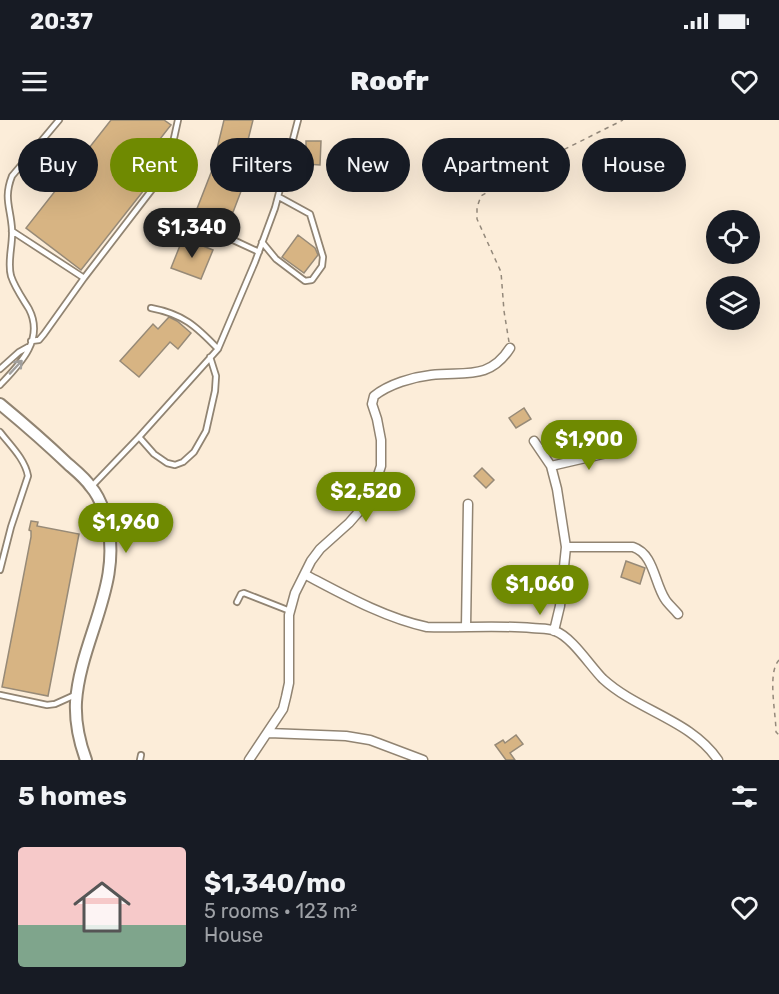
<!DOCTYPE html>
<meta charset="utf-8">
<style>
:root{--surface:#171b24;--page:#242831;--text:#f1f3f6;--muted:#9ea1a6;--accent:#6f8a01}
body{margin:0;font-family:Rubik,sans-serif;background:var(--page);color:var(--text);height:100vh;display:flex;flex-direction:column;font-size:22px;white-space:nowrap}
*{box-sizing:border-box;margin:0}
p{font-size:20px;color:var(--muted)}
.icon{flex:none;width:33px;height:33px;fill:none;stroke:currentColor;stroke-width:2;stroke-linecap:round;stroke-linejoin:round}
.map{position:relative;height:640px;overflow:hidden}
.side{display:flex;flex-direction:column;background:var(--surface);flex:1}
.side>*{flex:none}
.guide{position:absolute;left:18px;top:18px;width:744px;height:54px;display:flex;gap:12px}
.buttons{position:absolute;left:706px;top:90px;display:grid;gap:12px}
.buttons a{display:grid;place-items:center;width:54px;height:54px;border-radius:50%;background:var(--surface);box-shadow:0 6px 24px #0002;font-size:30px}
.price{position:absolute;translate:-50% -51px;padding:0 14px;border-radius:21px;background:var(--accent);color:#fff;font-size:20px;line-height:39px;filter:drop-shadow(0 2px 3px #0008)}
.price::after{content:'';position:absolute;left:50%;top:36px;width:18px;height:14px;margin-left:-9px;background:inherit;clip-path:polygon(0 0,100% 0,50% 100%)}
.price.active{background:#222;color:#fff}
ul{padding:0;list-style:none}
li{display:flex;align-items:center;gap:18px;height:150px;padding:0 18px}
li span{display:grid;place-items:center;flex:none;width:168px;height:120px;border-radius:6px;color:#555}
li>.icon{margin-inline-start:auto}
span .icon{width:72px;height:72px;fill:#fffc;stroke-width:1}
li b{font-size:26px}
h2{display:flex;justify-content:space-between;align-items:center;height:72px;padding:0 18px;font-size:26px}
.pill{padding:0 21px;border-radius:27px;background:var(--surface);box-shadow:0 6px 24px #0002;font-size:21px;line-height:54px}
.pill.active{background:var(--accent);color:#fff}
.status{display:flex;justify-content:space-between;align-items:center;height:42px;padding:0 30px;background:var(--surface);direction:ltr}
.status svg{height:16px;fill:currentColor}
header{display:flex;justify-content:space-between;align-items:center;height:78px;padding:0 18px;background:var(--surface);font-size:27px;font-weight:800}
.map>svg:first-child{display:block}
.building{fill:#d7b483;stroke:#978a77;stroke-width:1.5}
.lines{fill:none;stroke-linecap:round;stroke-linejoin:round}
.service-casing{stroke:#918472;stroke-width:8}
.minor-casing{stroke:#918472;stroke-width:11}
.tertiary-casing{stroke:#918472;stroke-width:14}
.path{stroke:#94897b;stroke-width:1.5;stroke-dasharray:4.5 4.5;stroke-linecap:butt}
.service{stroke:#fff;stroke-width:4.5}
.minor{stroke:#fff;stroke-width:8}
.tertiary{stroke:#fff;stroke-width:10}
.oneway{stroke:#a19f9d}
</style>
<div class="status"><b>20:37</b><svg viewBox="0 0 49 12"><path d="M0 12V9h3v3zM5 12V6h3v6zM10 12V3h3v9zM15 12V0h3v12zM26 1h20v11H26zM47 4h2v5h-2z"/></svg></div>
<header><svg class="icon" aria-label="menu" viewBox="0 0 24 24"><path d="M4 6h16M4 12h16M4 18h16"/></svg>Roofr<svg class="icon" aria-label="heart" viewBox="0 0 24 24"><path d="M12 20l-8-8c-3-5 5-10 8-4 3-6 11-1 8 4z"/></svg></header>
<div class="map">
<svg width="779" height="640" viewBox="0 0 779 640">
<rect width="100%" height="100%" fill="#fcedd9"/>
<path class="building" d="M111 0H164L171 5 149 33 158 40 159 51 81 150 26 108Z
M224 0H253L243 40 216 33Z
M306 21H321L320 45 306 44Z
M216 40 248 53 222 121 195 111 199 102 193 99Z
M298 115 315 128 318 135 304 153 282 137Z
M183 118 213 130 201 159 171 148Z
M169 197 177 201 191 213 178 229 170 222 139 257 120 241 153 204 158 209Z
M524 288 531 299 516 308 509 298Z
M605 304 610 317 594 323 565 329 561 311 578 307 579 314 585 313V314Z
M482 348 494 360 486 368 474 356Z
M31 401 38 402 37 406 79 414 48 576 2 567 31 417V411L29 410Z
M626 441 645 448 640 464 621 457Z
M516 615 523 624 510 633 515 640H506L495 625 503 620 505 623Z"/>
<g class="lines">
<defs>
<path id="service" d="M12 111 84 158 44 214 39 220 31 221
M231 119 259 132
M262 122 276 139 305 161 312 160 322 146 323 137 310 94 279 77
M84 158 167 50 178 0
M151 188C183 194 196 206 218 229
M0 249 19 232 28 227
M0 265C19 245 45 220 29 189 23 179 15 168 11 156 7 142 13 125 12 110 11 88 3 79 12 56L59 0
M0 312C10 325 25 339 28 356L11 407 0 450
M139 317 154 334 167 343 175 345 183 342 194 332 206 311 215 271 216 256 210 237
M92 366 139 317 218 229 255 142 275 88 298 0
M237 482 241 474 244 473 290 491
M0 575 47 585 55 584 75 575
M140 640 141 635"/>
<path id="minor" d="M534 321 551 346 557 369 566 427 560 486 554 511
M551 346 620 330
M566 427H633C654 434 654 462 665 479 668 484 674 489 678 494
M306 455C344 475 385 498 427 507 462 508 497 505 532 508 539 509 548 508 555 511 572 517 590 546 603 559 638 591 691 600 718 640
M466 507 468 384
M269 613 346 616 370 620 423 640
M249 640 283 589 286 577 289 563V495L295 473 311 441 320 429 349 403 363 387 375 364 381 346V320L377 299 372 284 374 276C389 264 413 257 431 255 464 251 489 261 510 228"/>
<path id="tertiary" d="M0 284C23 303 46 323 68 344 76 351 85 358 91 367 98 375 102 385 105 395 126 460 80 519 76 582 75 602 79 621 86 640"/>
</defs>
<use href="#service" class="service-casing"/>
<use href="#minor" class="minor-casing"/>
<use href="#tertiary" class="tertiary-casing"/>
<path class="path" d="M509 222 504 191 501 152 477 99V87L481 76 493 69 525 59 533 49 549 45 555 34 623 0
M779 540C767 553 776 593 776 612L779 615"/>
<use href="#service" class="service"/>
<use href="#minor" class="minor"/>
<use href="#tertiary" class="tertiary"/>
</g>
<defs><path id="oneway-shaft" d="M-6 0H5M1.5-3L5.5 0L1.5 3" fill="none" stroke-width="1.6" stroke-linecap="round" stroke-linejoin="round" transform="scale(1.5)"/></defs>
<use class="oneway" href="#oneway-shaft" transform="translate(16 247) rotate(-47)"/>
</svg>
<div class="buttons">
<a><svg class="icon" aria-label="locate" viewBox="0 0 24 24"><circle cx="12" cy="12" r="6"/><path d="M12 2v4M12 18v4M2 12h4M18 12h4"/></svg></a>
<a><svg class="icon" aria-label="layers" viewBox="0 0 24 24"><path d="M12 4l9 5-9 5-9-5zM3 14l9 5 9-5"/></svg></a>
</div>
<b class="price active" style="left:192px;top:139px">$1,340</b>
<b class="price" style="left:589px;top:351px">$1,900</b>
<b class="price" style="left:366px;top:403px">$2,520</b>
<b class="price" style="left:126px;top:434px">$1,960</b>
<b class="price" style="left:540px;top:496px">$1,060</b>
<div class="guide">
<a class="pill">Buy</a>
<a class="pill active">Rent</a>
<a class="pill">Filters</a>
<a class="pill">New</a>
<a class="pill">Apartment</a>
<a class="pill">House</a>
</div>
</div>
<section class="side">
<h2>5 homes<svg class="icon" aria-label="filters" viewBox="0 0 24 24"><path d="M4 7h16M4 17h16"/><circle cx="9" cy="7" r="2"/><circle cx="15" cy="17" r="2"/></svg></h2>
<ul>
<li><span style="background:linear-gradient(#f6c9c9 65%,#7fa58c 0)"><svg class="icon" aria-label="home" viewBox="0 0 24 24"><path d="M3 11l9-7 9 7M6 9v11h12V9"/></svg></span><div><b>$1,340/mo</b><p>5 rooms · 123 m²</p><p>House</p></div><svg class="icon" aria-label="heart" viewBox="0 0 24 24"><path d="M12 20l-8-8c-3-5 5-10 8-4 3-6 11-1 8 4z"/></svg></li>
</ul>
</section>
